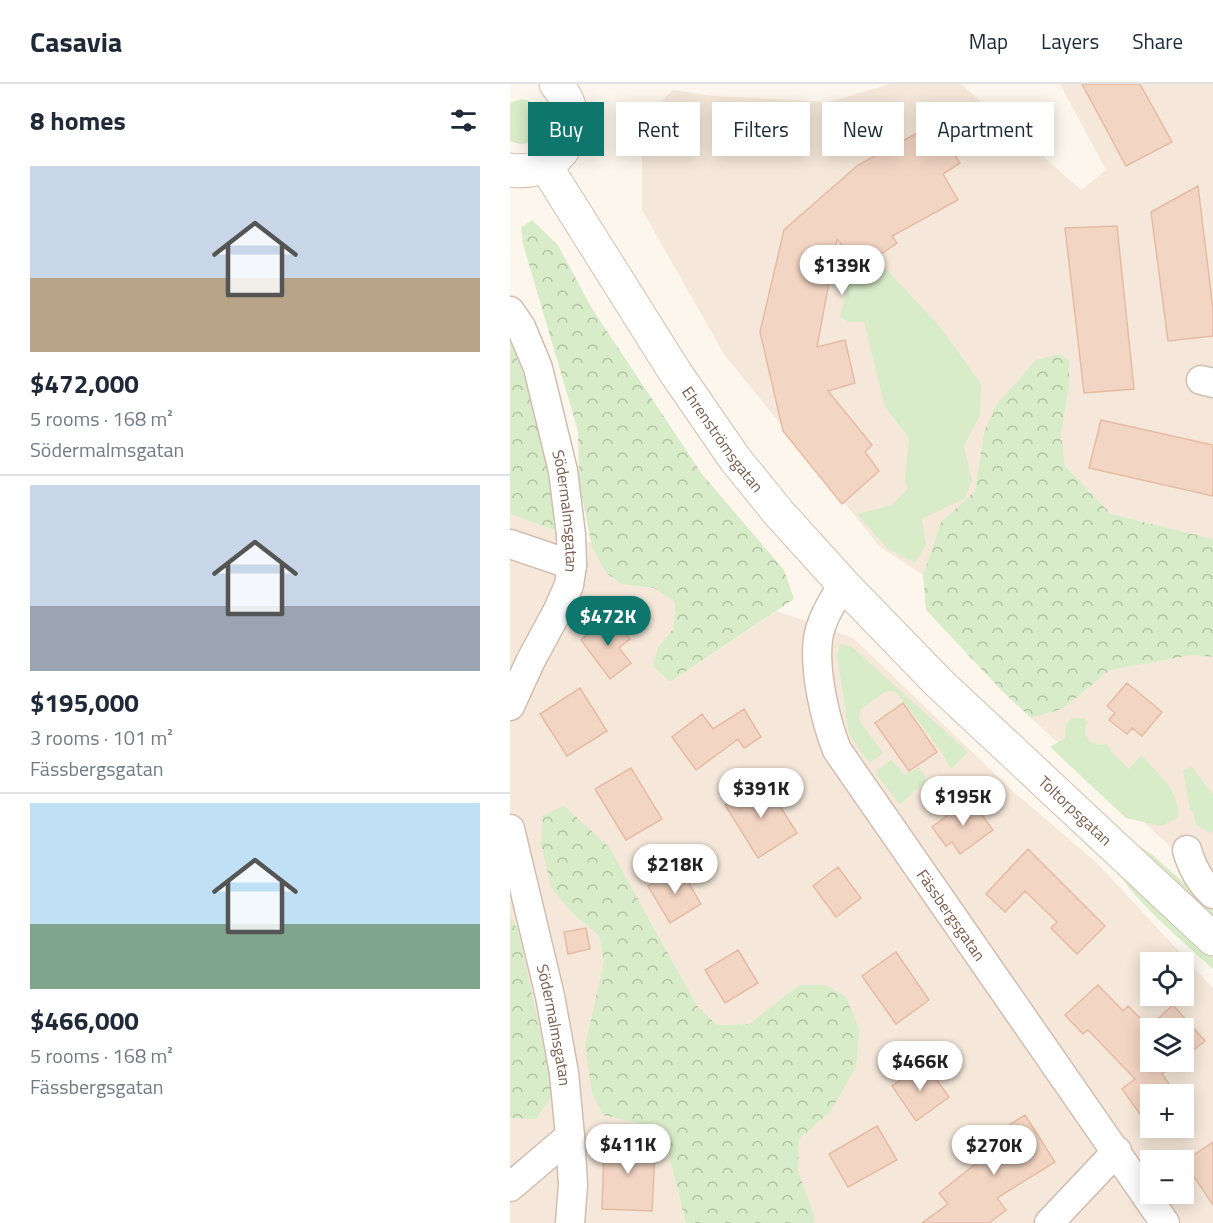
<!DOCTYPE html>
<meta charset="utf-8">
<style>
:root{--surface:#fff;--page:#f2f2f3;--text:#1f2937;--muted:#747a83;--line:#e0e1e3;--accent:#0f766e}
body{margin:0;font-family:"Titillium Web",sans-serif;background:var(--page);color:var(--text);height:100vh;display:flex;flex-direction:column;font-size:22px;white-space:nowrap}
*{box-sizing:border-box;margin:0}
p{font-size:20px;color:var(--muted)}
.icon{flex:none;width:33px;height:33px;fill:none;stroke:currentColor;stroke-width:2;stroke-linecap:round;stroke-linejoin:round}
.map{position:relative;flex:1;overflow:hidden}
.drawer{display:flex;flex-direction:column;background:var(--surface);width:510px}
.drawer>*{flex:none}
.hud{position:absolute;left:18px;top:18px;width:570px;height:54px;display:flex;gap:12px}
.tools{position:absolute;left:630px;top:868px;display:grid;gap:12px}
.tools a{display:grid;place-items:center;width:54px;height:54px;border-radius:0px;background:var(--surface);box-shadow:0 3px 15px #0003;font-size:30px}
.price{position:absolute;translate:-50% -51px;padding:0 14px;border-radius:21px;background:#fff;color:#222;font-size:20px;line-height:39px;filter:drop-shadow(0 2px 3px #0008)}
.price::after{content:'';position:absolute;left:50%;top:36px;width:18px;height:14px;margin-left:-9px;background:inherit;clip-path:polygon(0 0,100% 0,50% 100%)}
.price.current{background:var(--accent);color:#fff}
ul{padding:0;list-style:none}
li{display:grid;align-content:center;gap:12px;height:318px;padding:0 30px}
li+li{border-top:2px solid var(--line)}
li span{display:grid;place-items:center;height:186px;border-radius:0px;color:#555}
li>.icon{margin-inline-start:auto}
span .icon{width:108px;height:108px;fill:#fffc;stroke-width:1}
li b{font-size:26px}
h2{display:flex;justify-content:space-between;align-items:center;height:72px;padding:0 30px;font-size:26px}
.chip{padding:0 21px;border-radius:0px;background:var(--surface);box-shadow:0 3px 15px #0003;font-size:21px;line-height:54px}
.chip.current{background:var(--accent);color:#fff}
header{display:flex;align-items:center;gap:36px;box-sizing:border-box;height:84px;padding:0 30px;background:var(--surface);border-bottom:2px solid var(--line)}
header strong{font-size:28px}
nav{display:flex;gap:33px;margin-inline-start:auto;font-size:21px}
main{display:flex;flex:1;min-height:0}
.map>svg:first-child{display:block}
.residential{fill:#f5e8da;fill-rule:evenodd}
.grass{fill:#d8ecc9}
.forest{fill:url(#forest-crowns)}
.building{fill:#f3d5c3;stroke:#e6bba3;stroke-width:1.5}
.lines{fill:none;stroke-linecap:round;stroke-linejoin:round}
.street-casing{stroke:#d1beb0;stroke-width:31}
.secondary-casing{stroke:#d6c0b0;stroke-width:35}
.street{stroke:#fff;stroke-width:28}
.secondary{stroke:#fff;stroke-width:33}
.labels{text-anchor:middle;stroke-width:5;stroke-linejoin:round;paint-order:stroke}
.street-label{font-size:16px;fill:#7a5c4d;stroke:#fffaf3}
</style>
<header>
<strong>Casavia</strong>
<nav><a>Map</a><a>Layers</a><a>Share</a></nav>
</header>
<main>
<section class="drawer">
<h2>8 homes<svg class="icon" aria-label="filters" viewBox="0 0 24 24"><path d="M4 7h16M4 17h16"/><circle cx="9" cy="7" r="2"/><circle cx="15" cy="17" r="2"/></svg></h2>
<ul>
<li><span style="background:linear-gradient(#c9d6e8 60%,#b9a48a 0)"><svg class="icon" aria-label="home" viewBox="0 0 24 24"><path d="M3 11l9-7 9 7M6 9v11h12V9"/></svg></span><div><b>$472,000</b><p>5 rooms · 168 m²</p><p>Södermalmsgatan</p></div></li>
<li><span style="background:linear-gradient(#c9d6e8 65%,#9aa5b1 0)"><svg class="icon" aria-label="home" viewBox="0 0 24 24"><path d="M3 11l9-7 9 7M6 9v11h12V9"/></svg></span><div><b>$195,000</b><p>3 rooms · 101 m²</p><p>Fässbergsgatan</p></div></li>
<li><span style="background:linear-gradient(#bfe0f5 65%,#7fa58c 0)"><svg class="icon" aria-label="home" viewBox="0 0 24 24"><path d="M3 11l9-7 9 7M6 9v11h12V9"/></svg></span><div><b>$466,000</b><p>5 rooms · 168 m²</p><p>Fässbergsgatan</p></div></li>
</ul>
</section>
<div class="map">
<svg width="703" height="1139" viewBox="0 0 703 1139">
<defs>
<pattern id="forest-crowns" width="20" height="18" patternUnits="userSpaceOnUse" patternTransform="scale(1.5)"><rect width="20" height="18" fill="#d8ecc9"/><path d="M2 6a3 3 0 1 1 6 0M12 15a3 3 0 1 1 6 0" fill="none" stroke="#b4c2a5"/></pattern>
</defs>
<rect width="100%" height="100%" fill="#fdf6ec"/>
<path class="residential" d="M380 0H451L571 106 596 86 550 0H703V455L601 430 555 382 551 350 559 304V276L550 270 474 348 465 407 431 438 413 491 370 463 214 270 132 126V34L163 6 204 12 319 18Z
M0 430 82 459 96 490 111 500 144 504 165 518 164 544 148 563 160 598 267 527 343 554 504 708 588 780 703 904V1139H304V1131L288 1086 289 1055 320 1028 289 901 239 940 207 941 188 923 134 825 62 829 89 852 94 877 75 962 93 1031 127 1039 156 1060 176 1139H0ZM640 879H674V912H640ZM640 945H674V978H640ZM640 1011H674V1044H640ZM640 1077H674V1110H640Z
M683 571 703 573V802L521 634 552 625 600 586Z"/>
<path class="grass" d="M12 15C50 22 34 72 0 57V19Z
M375 184 431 244 471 300 470 331 454 362 462 396 455 414 412 435 416 461 405 479 378 465 347 430 382 421 398 405 395 398 399 354 375 323 354 238H339L330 233 340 191 357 196Z
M330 560 341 562 458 668 441 685 431 667 386 608 376 607 350 626 349 636 373 669 359 679 339 650 327 571Z
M562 634H574L578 638C569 651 582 664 595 660L602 665 600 667 619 685 631 671C648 690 670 705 668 734L651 742 616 734 540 663 555 654 556 640Z
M381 676 395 691 409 683 416 694 414 699 390 721 365 688Z
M682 683 703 711V746L700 749 686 741 683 727 680 726 673 686Z
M623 758 644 772 703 825V833Z
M610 788 703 871V885C687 870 611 805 610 788Z"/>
<path class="forest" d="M22 136 48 161 81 223 192 390 274 486 284 515 160 598 143 582 148 563 164 544 165 518 144 504 111 500 96 489 82 463 69 398 68 347 13 160 11 144Z
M0 256 22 312 37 372 45 446 0 430Z
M550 270 559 276V304L551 350 555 382 601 430 703 455V573L683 571 600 586 552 625 521 634 492 607 416 526 413 491 431 438 465 407 474 348 486 321 526 276Z
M54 722 99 763 188 923 207 941 239 940 289 901H316L336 913 349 945 346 983 320 1028 289 1055 288 1086 304 1131V1139H176L156 1060 127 1039 93 1031 82 1009 75 962 94 877 89 852 62 829 41 803 31 760 33 731Z
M0 832 8 846 44 1009 26 1035 0 1034Z"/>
<path class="building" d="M572 0H630L662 58 616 82Z
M424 40 450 79 433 90 448 116 382 152 387 159 351 184 327 155 307 263 335 256 345 299 318 307 362 361 355 368 369 387 332 420 273 347 250 248 274 146 348 81Z
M688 102 703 225V252L658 257 641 128Z
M607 142 624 305 574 309 555 144Z
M591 336 703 361V412L579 384Z
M103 532 120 555 109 564 121 579 100 595 71 556Z
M617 599 652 628 632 652 622 644 617 650 599 636 605 629 597 622Z
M70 604 97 647 57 672 30 630Z
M393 619 427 668 399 687 365 639Z
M234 625 251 653 234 664 228 655 186 686 162 653 192 630 203 645Z
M121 684 152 735 116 756 85 705Z
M254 697 287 749 248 774 215 721Z
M460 715 483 746 450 770 442 758 436 762 422 743Z
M518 765 595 842 567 870 541 844 547 838 515 807 495 828 476 810Z
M328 783 351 814 326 833 303 802Z
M170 784 191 820 160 839 138 802Z
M76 844 80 865 58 870 54 848Z
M228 866 248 899 215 919 195 886Z
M386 868 419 916 386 940 352 892Z
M588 901 613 927 618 922 639 943 663 921 695 957 674 973V945H640V978H667L652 990 667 1011H640V1044H652L644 1050 612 1005 625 995 578 946 573 950 555 931Z
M415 979 439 1013 406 1037 382 1002Z
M515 1031 545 1078 487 1114 496 1126 479 1139H412L438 1120 429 1109 488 1062 482 1052Z
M367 1042 387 1076 338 1103 319 1070Z
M99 1050H129V1066L145 1067 142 1127 92 1125 94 1064 98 1065Z
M703 1058V1121L674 1078Z"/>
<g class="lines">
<defs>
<g id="street">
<path id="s1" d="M0 227 11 243 28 284 53 387 61 451 62 481 59 501 48 526 20 578 0 622"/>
<path d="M691 296 703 299"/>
<path d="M0 460 62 481"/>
<path id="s2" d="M333 500C323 517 311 535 308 555 304 587 315 636 327 666L655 1139"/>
<path id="s3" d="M0 745 40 912 54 989 60 1052 63 1101 60 1139"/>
<path d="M677 766C682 784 690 798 703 810"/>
<path d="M0 1103 60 1052"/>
<path d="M539 1139 607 1067"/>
</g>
<g id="secondary">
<path id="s4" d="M35 81 165 288 225 375 268 428 333 500 429 599 703 855"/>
<path d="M0 86C53 94 81 39 46 0"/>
</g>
</defs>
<use href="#street" class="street-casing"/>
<use href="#secondary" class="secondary-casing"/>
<use href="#street" class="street"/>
<use href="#secondary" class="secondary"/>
</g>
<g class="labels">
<g class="street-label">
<text dy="6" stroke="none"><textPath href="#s4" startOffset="327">Ehrenströmsgatan</textPath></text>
<text dy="6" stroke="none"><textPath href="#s1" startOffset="210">Södermalmsgatan</textPath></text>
<text dy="6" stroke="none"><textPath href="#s4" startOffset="840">Toltorpsgatan</textPath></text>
<text dy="6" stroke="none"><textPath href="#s2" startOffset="375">Fässbergsgatan</textPath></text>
<text dy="6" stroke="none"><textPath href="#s3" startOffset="201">Södermalmsgatan</textPath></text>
</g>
</g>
</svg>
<div class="tools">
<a><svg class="icon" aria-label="locate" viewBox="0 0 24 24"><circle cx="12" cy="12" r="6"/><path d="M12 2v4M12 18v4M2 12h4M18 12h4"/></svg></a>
<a><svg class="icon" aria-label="layers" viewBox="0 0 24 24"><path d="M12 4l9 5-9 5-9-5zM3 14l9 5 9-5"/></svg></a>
<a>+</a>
<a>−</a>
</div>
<b class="price" style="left:332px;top:212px">$139K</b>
<b class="price current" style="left:98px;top:563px">$472K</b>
<b class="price" style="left:251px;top:735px">$391K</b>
<b class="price" style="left:453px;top:743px">$195K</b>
<b class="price" style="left:165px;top:811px">$218K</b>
<b class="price" style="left:410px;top:1008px">$466K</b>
<b class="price" style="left:118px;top:1091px">$411K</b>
<b class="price" style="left:484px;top:1092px">$270K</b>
<div class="hud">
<a class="chip current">Buy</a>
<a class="chip">Rent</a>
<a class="chip">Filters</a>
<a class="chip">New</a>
<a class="chip">Apartment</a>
</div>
</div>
</main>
